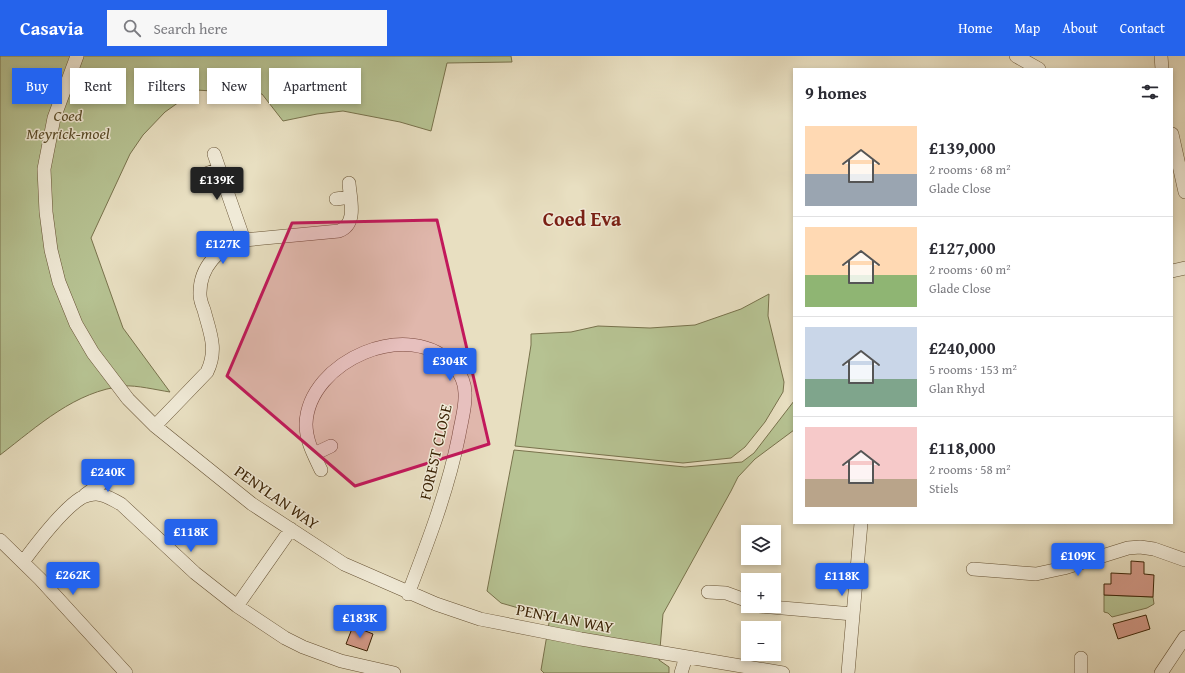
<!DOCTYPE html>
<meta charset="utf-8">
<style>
:root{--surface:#fff;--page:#f7f7f7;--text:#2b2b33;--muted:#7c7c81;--line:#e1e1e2;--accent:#2563eb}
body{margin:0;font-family:"Gentium Book Plus",serif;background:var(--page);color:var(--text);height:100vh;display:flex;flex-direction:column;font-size:15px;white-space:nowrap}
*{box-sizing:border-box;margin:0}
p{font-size:13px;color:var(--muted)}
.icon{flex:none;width:22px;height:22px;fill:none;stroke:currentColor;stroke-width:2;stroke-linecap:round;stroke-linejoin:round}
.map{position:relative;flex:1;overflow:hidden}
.drawer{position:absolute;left:793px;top:12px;width:380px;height:456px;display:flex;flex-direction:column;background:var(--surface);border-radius:0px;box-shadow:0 2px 6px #0003}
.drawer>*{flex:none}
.banner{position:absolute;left:12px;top:12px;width:380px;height:36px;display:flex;gap:8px}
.controls{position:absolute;left:741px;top:469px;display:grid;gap:8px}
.controls a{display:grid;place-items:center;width:40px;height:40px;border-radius:0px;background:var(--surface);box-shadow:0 2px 6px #0003;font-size:20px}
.price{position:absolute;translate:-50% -34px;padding:0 9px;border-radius:4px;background:var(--accent);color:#fff;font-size:13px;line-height:26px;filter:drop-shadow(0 1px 2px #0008)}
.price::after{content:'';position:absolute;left:50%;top:24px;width:12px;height:9px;margin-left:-6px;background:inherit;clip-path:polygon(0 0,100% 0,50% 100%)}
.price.current{background:#222;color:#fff}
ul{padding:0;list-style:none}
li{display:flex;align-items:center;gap:12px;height:100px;padding:0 12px}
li+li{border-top:1px solid var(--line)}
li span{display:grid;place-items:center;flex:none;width:112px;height:80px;border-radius:0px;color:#555}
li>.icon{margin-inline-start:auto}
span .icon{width:48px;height:48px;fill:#fffc;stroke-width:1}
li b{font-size:17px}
h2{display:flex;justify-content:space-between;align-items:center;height:48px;padding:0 12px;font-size:17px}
.chip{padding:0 14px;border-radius:0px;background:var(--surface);box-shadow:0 2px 6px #0003;font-size:14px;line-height:36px}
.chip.current{background:var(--accent);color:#fff}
header{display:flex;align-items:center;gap:24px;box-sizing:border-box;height:56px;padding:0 20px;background:var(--accent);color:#fff}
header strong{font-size:19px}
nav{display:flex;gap:22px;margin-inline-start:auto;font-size:14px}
.search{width:280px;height:36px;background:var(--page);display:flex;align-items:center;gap:10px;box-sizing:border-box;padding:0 14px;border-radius:0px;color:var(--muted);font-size:15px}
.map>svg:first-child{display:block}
.green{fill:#b6c292;stroke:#78724c}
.building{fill:#d39988;stroke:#3b2305}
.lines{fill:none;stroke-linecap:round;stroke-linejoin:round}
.minor-casing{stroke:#665234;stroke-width:14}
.minor{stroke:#f0ead7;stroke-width:13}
.marked{fill:#c2185b;fill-opacity:0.2;stroke:#c2185b;stroke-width:3;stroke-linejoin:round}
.labels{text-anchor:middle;stroke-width:3;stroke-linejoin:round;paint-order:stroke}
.park-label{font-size:16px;font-style:italic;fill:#5a4b28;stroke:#f0ead7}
.street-label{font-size:16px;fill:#3b2305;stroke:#f0ead7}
.district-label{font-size:20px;font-weight:bold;fill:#7a1f14;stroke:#f0ead7}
</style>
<header>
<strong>Casavia</strong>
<div class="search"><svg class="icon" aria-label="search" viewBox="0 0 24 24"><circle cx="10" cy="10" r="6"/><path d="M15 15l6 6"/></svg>Search here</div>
<nav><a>Home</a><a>Map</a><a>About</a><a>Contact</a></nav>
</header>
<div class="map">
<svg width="1185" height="617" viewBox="0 0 1185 617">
<rect width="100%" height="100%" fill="#e8dfc1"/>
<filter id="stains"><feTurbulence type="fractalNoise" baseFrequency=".005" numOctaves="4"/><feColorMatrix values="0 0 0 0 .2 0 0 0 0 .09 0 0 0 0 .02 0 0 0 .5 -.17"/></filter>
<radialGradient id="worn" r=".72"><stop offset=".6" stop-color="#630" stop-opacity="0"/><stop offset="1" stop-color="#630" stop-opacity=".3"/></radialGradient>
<path class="green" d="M0 0H511L512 6 447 7 431 75 400 66 343 55 317 58 283 65 262 38 196 34 165 56 143 79 130 98 91 182 123 272 170 336C157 334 136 329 124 330 75 335 38 370 0 399Z
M769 238 768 260 784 326 783 336 765 366 745 391 731 402 683 407 515 390 531 289V278L571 276 598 270 650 272 695 269 741 253Z
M794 345V374L755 403 738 421 731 435 663 558 659 604 669 611V617H544L541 614 550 561 501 547 487 535 514 394 685 411 742 406 754 397Z
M1104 539 1153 541 1154 548 1147 552 1112 561 1108 557 1104 556Z"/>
<path class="building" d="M1131 505 1144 506V518L1154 519 1153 541 1104 539V528H1111V517L1131 518Z
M1146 559 1150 573 1118 583 1113 568Z
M353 570 373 578 367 595 346 588Z"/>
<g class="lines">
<defs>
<path id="minor" d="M77 0 54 62 44 113 46 156 51 194 59 226 76 268 93 297 128 343 155 370 252 448 344 508 436 548 480 563 581 583 783 617
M1016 0 1039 13
M1161 0 1162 13
M1172 78 1185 136
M214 98 244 184
M200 120 219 113
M336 143 350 141
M1172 215 1185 212
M155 370 207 316C218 293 210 277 204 254 202 249 200 244 200 239 199 211 219 191 244 184L339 175C358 168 350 143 349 127
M314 398 331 390
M321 414C314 399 306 385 306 368 308 305 410 260 454 310 460 317 465 327 465 337 466 351 461 366 459 379 448 434 428 486 408 538
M85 439 107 423 123 416
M0 484 40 523 126 617
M23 506C37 487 62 454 81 442 84 440 92 438 96 438 105 438 113 444 121 448L195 517 237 550 285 582 303 591 341 605 394 617
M973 513 1036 518 1064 512 1128 492 1140 491 1154 493 1185 504
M708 536 726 537 748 545
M237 550 291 473
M759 550 853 558
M1081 602V617
M681 617 686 601
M848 617 861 467
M1161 617 1185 581"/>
</defs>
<use href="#minor" class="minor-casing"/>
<use href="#minor" class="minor"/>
</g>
<path class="marked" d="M437 164 489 388 355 430 227 320 292 167Z"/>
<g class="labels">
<g class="park-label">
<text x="68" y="65">Coed<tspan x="68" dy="18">Meyrick-moel</tspan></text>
</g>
<g class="street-label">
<text transform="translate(435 396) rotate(-77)" y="6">FOREST CLOSE</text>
<text transform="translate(277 441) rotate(35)" y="6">PENYLAN WAY</text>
<text transform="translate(565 562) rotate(11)" y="6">PENYLAN WAY</text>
</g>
<g class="district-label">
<text x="582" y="170">Coed Eva</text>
</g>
</g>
<rect width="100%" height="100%" filter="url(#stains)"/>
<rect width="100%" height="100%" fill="url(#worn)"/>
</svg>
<div class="controls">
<a><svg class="icon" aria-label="layers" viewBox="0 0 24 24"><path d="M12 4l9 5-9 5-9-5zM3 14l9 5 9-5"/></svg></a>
<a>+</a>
<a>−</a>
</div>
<b class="price current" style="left:217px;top:145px">£139K</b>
<b class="price" style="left:223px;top:209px">£127K</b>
<b class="price" style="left:450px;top:326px">£304K</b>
<b class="price" style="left:108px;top:437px">£240K</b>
<b class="price" style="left:191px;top:497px">£118K</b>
<b class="price" style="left:1078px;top:521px">£109K</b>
<b class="price" style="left:73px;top:540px">£262K</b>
<b class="price" style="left:842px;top:541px">£118K</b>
<b class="price" style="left:360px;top:583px">£183K</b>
<div class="banner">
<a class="chip current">Buy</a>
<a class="chip">Rent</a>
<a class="chip">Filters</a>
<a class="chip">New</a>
<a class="chip">Apartment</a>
</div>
<section class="drawer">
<h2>9 homes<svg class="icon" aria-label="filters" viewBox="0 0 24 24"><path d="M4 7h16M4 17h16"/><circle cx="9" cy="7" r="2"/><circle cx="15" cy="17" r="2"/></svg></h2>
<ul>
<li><span style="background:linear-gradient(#ffd9b3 60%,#9aa5b1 0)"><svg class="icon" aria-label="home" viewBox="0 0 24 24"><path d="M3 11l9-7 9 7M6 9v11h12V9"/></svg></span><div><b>£139,000</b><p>2 rooms · 68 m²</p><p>Glade Close</p></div></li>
<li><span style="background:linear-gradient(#ffd9b3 60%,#8fb573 0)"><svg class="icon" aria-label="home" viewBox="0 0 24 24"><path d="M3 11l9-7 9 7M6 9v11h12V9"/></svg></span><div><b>£127,000</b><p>2 rooms · 60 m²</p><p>Glade Close</p></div></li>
<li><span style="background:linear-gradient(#c9d6e8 65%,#7fa58c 0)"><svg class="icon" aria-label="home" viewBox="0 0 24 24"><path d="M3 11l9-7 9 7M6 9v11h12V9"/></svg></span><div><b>£240,000</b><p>5 rooms · 153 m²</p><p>Glan Rhyd</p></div></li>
<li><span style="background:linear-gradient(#f6c9c9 65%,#b9a48a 0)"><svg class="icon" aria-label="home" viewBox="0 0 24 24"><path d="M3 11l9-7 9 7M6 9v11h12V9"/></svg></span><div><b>£118,000</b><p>2 rooms · 58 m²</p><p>Stiels</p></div></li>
</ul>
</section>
</div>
